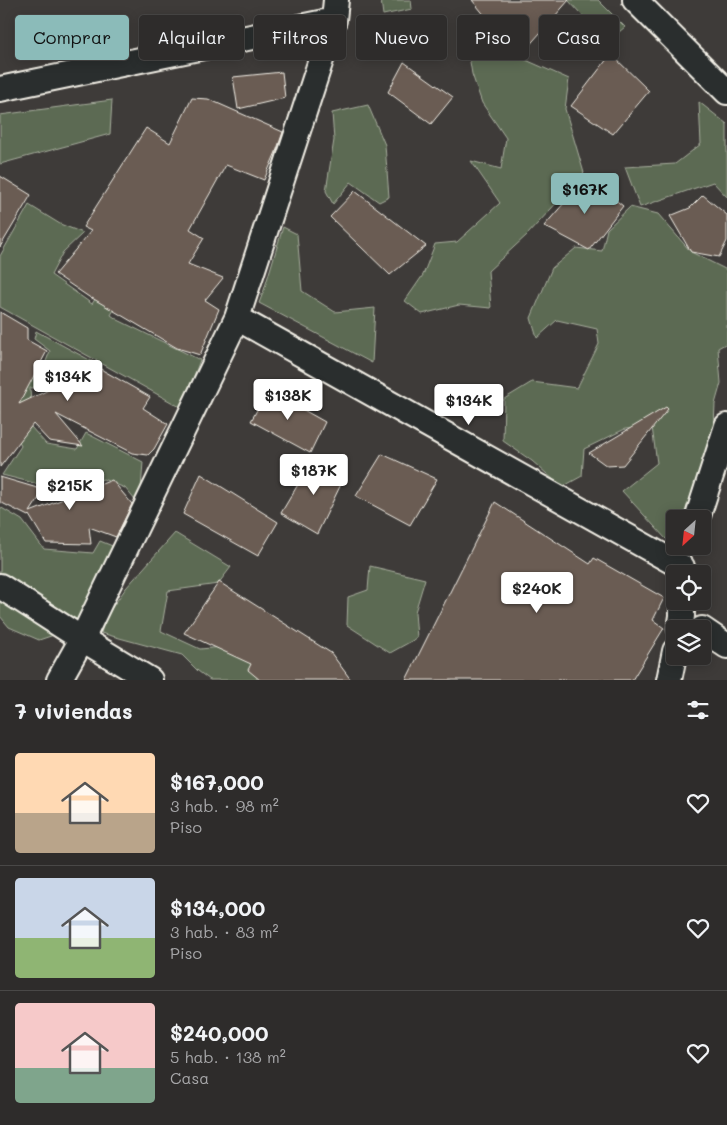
<!DOCTYPE html>
<html lang="es">
<meta charset="utf-8">
<style>
:root{--surface:#2e2c2b;--page:#3a3837;--text:#f1f3f6;--muted:#a7a7a9;--line:#494847;--accent:#8bbbb9}
body{margin:0;font-family:Mali,sans-serif;background:var(--page);color:var(--text);height:100vh;display:flex;flex-direction:column;font-size:19px;white-space:nowrap}
*{box-sizing:border-box;margin:0}
p{font-size:16px;color:var(--muted)}
.icon{flex:none;width:28px;height:28px;fill:none;stroke:currentColor;stroke-width:2;stroke-linecap:round;stroke-linejoin:round}
.map{position:relative;height:680px;overflow:hidden}
.panel{display:flex;flex-direction:column;background:var(--surface);flex:1}
.panel>*{flex:none}
.top-card{position:absolute;left:15px;top:15px;width:698px;height:45px;display:flex;gap:10px}
.needle{width:32px;rotate:207deg}
.tools{position:absolute;left:666px;top:510px;display:grid;gap:10px}
.tools a{display:grid;place-items:center;width:45px;height:45px;border-radius:5px;background:var(--surface);box-shadow:0 2px 12px #0003,0 0 0 1px var(--line);font-size:25px}
.price{position:absolute;translate:-50% -42px;padding:0 11px;border-radius:5px;background:#fff;color:#222;font-size:16px;line-height:32px;filter:drop-shadow(0 1px 2px #0008)}
.price::after{content:'';position:absolute;left:50%;top:30px;width:15px;height:11px;margin-left:-8px;background:inherit;clip-path:polygon(0 0,100% 0,50% 100%)}
.price.on{background:var(--accent);color:#111}
ul{padding:0;list-style:none}
li{display:flex;align-items:center;gap:15px;height:125px;padding:0 15px}
li+li{border-top:1px solid var(--line)}
li span{display:grid;place-items:center;flex:none;width:140px;height:100px;border-radius:5px;color:#555}
li>.icon{margin-inline-start:auto}
span .icon{width:60px;height:60px;fill:#fffc;stroke-width:1}
li b{font-size:21px}
h2{display:flex;justify-content:space-between;align-items:center;height:60px;padding:0 15px;font-size:21px}
.pill{padding:0 18px;border-radius:5px;background:var(--surface);box-shadow:0 2px 12px #0003,0 0 0 1px var(--line);font-size:18px;line-height:45px}
.pill.on{background:var(--accent);color:#111}
.map>svg:first-child{display:block}
.green{fill:#5c6b53;stroke:#a8ae9e}
.building{fill:#6b5b53;stroke:#f4f1e8}
.lines{fill:none;stroke-linecap:round;stroke-linejoin:round}
.minor-casing{stroke:#f4f1e8;stroke-width:28}
.minor{stroke:#2a2d2e;stroke-width:24}
</style>
<div class="map">
<svg width="727" height="680" viewBox="0 0 727 680">
<rect width="100%" height="100%" fill="#3e3b39"/>
<filter id="ink" filterUnits="userSpaceOnUse"><feTurbulence type="fractalNoise" baseFrequency=".02" numOctaves="2"/><feDisplacementMap in="SourceGraphic" scale="10" xChannelSelector="R" yChannelSelector="G"/><feConvolveMatrix kernelMatrix="1 2 1 2 8 2 1 2 1" color-interpolation-filters="sRGB"/></filter>
<g filter="url(#ink)">
<path class="green" d="M381 0H411L412 9 383 15Z
M568 0H598L625 27 607 42Z
M465 31 510 53 569 79 565 109 584 173 527 235 488 271 491 308 459 305 422 314 405 301 423 275 435 244 457 242 500 203 471 161 501 169 506 138 482 103 472 74Z
M112 100 110 134 0 164V115Z
M699 102 727 124V197L713 182 640 207 625 167 675 164 701 144Z
M368 105 385 145 389 197 379 202 351 182 333 204 326 191 334 140 332 113Z
M29 205 60 224 83 233 63 252 51 275 92 304 114 270 128 284 111 315 118 320 200 360 182 408 0 307V256Z
M630 207 658 214 691 252 727 270V343L718 348 721 383 715 404 713 447 687 519H675V530L666 539 622 491 657 463 652 427 625 429 584 449 582 476 562 487 532 461 503 441 504 399 532 382 577 388 599 344 597 329 557 320 537 338 531 318 552 268 576 248 602 251 607 229Z
M283 227 297 234 302 291 335 312 375 308 372 363 259 303 264 290Z
M36 331 97 364 80 370 76 395 53 393 47 387 30 388 31 406 24 419 46 444 77 449 86 433 143 462 141 489 135 500 125 488 103 479 75 488 34 483 2 475 21 446 8 419 33 376 43 369 50 351 34 339Z
M0 507 22 520 44 549 93 553 100 541 120 549 98 620 39 640 9 627 0 616Z
M175 533 231 567 218 584 168 591 161 631 200 649 257 644V680H210L198 671 182 655 101 633 106 616 126 588Z
M370 566 425 579 415 612 417 638 390 653 347 625 348 597 368 590Z"/>
<path class="building" d="M472 0H569L519 57Z
M611 54 649 91 613 134 571 106Z
M404 62 453 97 431 124 388 92Z
M282 72 285 98 238 109 233 77Z
M192 98 208 99 283 132 276 152 264 180 226 165 190 229 204 238 188 264 223 278 205 300 219 309 200 355 177 348 92 298V299L55 274 91 231 83 227 146 128 170 143Z
M0 176 31 195 0 247Z
M587 177 623 206 589 250 544 226Z
M355 191 426 246 390 275 330 217Z
M703 195 727 215V241L719 257 691 252 670 216 690 208Z
M0 312 27 328V340L47 351 19 404 97 367 150 397 143 408 168 424 154 449 148 455 132 453 56 414 83 446 49 441 33 424 0 467Z
M268 390 325 422 310 453 251 421Z
M666 407 668 409 623 465 607 466 589 453Z
M382 454 437 479 410 525 356 496Z
M315 456 344 478 317 534 281 513Z
M201 474 278 522 258 556 183 514Z
M0 477 44 490 30 512 112 480 132 504 116 537 89 527 91 544 46 543 29 515 28 516 0 502Z
M495 502 590 564 594 558 664 598 653 620 664 628 632 680H406Z
M219 582 331 653 351 680H260L248 670 251 664 184 633Z"/>
<g class="lines">
<defs>
<path id="minor" d="M635 0 727 92
M0 89 334 20
M237 318 682 567
M697 519 727 426
M0 586 82 639 150 680
M680 629 682 616V601
M702 629 727 646
M59 680 82 639 237 318 334 20 336 0
M669 680 675 651"/>
</defs>
<use href="#minor" class="minor-casing"/>
<use href="#minor" class="minor"/>
</g>
</g>
</svg>
<div class="tools">
<a><svg class="needle" viewBox="-14 -14 28 28"><path d="M0-13l5 13h-10z" fill="#e53935"/><path d="M0 13l5-13h-10z" fill="#a7a7a9"/></svg></a>
<a><svg class="icon" aria-label="locate" viewBox="0 0 24 24"><circle cx="12" cy="12" r="6"/><path d="M12 2v4M12 18v4M2 12h4M18 12h4"/></svg></a>
<a><svg class="icon" aria-label="layers" viewBox="0 0 24 24"><path d="M12 4l9 5-9 5-9-5zM3 14l9 5 9-5"/></svg></a>
</div>
<b class="price on" style="left:585px;top:215px">$167K</b>
<b class="price" style="left:68px;top:402px">$134K</b>
<b class="price" style="left:288px;top:421px">$138K</b>
<b class="price" style="left:469px;top:426px">$134K</b>
<b class="price" style="left:314px;top:496px">$187K</b>
<b class="price" style="left:70px;top:511px">$215K</b>
<b class="price" style="left:537px;top:614px">$240K</b>
<div class="top-card">
<a class="pill on">Comprar</a>
<a class="pill">Alquilar</a>
<a class="pill">Filtros</a>
<a class="pill">Nuevo</a>
<a class="pill">Piso</a>
<a class="pill">Casa</a>
</div>
</div>
<section class="panel">
<h2>7 viviendas<svg class="icon" aria-label="filters" viewBox="0 0 24 24"><path d="M4 7h16M4 17h16"/><circle cx="9" cy="7" r="2"/><circle cx="15" cy="17" r="2"/></svg></h2>
<ul>
<li><span style="background:linear-gradient(#ffd9b3 60%,#b9a48a 0)"><svg class="icon" aria-label="home" viewBox="0 0 24 24"><path d="M3 11l9-7 9 7M6 9v11h12V9"/></svg></span><div><b>$167,000</b><p>3 hab. · 98 m²</p><p>Piso</p></div><svg class="icon" aria-label="heart" viewBox="0 0 24 24"><path d="M12 20l-8-8c-3-5 5-10 8-4 3-6 11-1 8 4z"/></svg></li>
<li><span style="background:linear-gradient(#c9d6e8 60%,#8fb573 0)"><svg class="icon" aria-label="home" viewBox="0 0 24 24"><path d="M3 11l9-7 9 7M6 9v11h12V9"/></svg></span><div><b>$134,000</b><p>3 hab. · 83 m²</p><p>Piso</p></div><svg class="icon" aria-label="heart" viewBox="0 0 24 24"><path d="M12 20l-8-8c-3-5 5-10 8-4 3-6 11-1 8 4z"/></svg></li>
<li><span style="background:linear-gradient(#f6c9c9 65%,#7fa58c 0)"><svg class="icon" aria-label="home" viewBox="0 0 24 24"><path d="M3 11l9-7 9 7M6 9v11h12V9"/></svg></span><div><b>$240,000</b><p>5 hab. · 138 m²</p><p>Casa</p></div><svg class="icon" aria-label="heart" viewBox="0 0 24 24"><path d="M12 20l-8-8c-3-5 5-10 8-4 3-6 11-1 8 4z"/></svg></li>
</ul>
</section>
